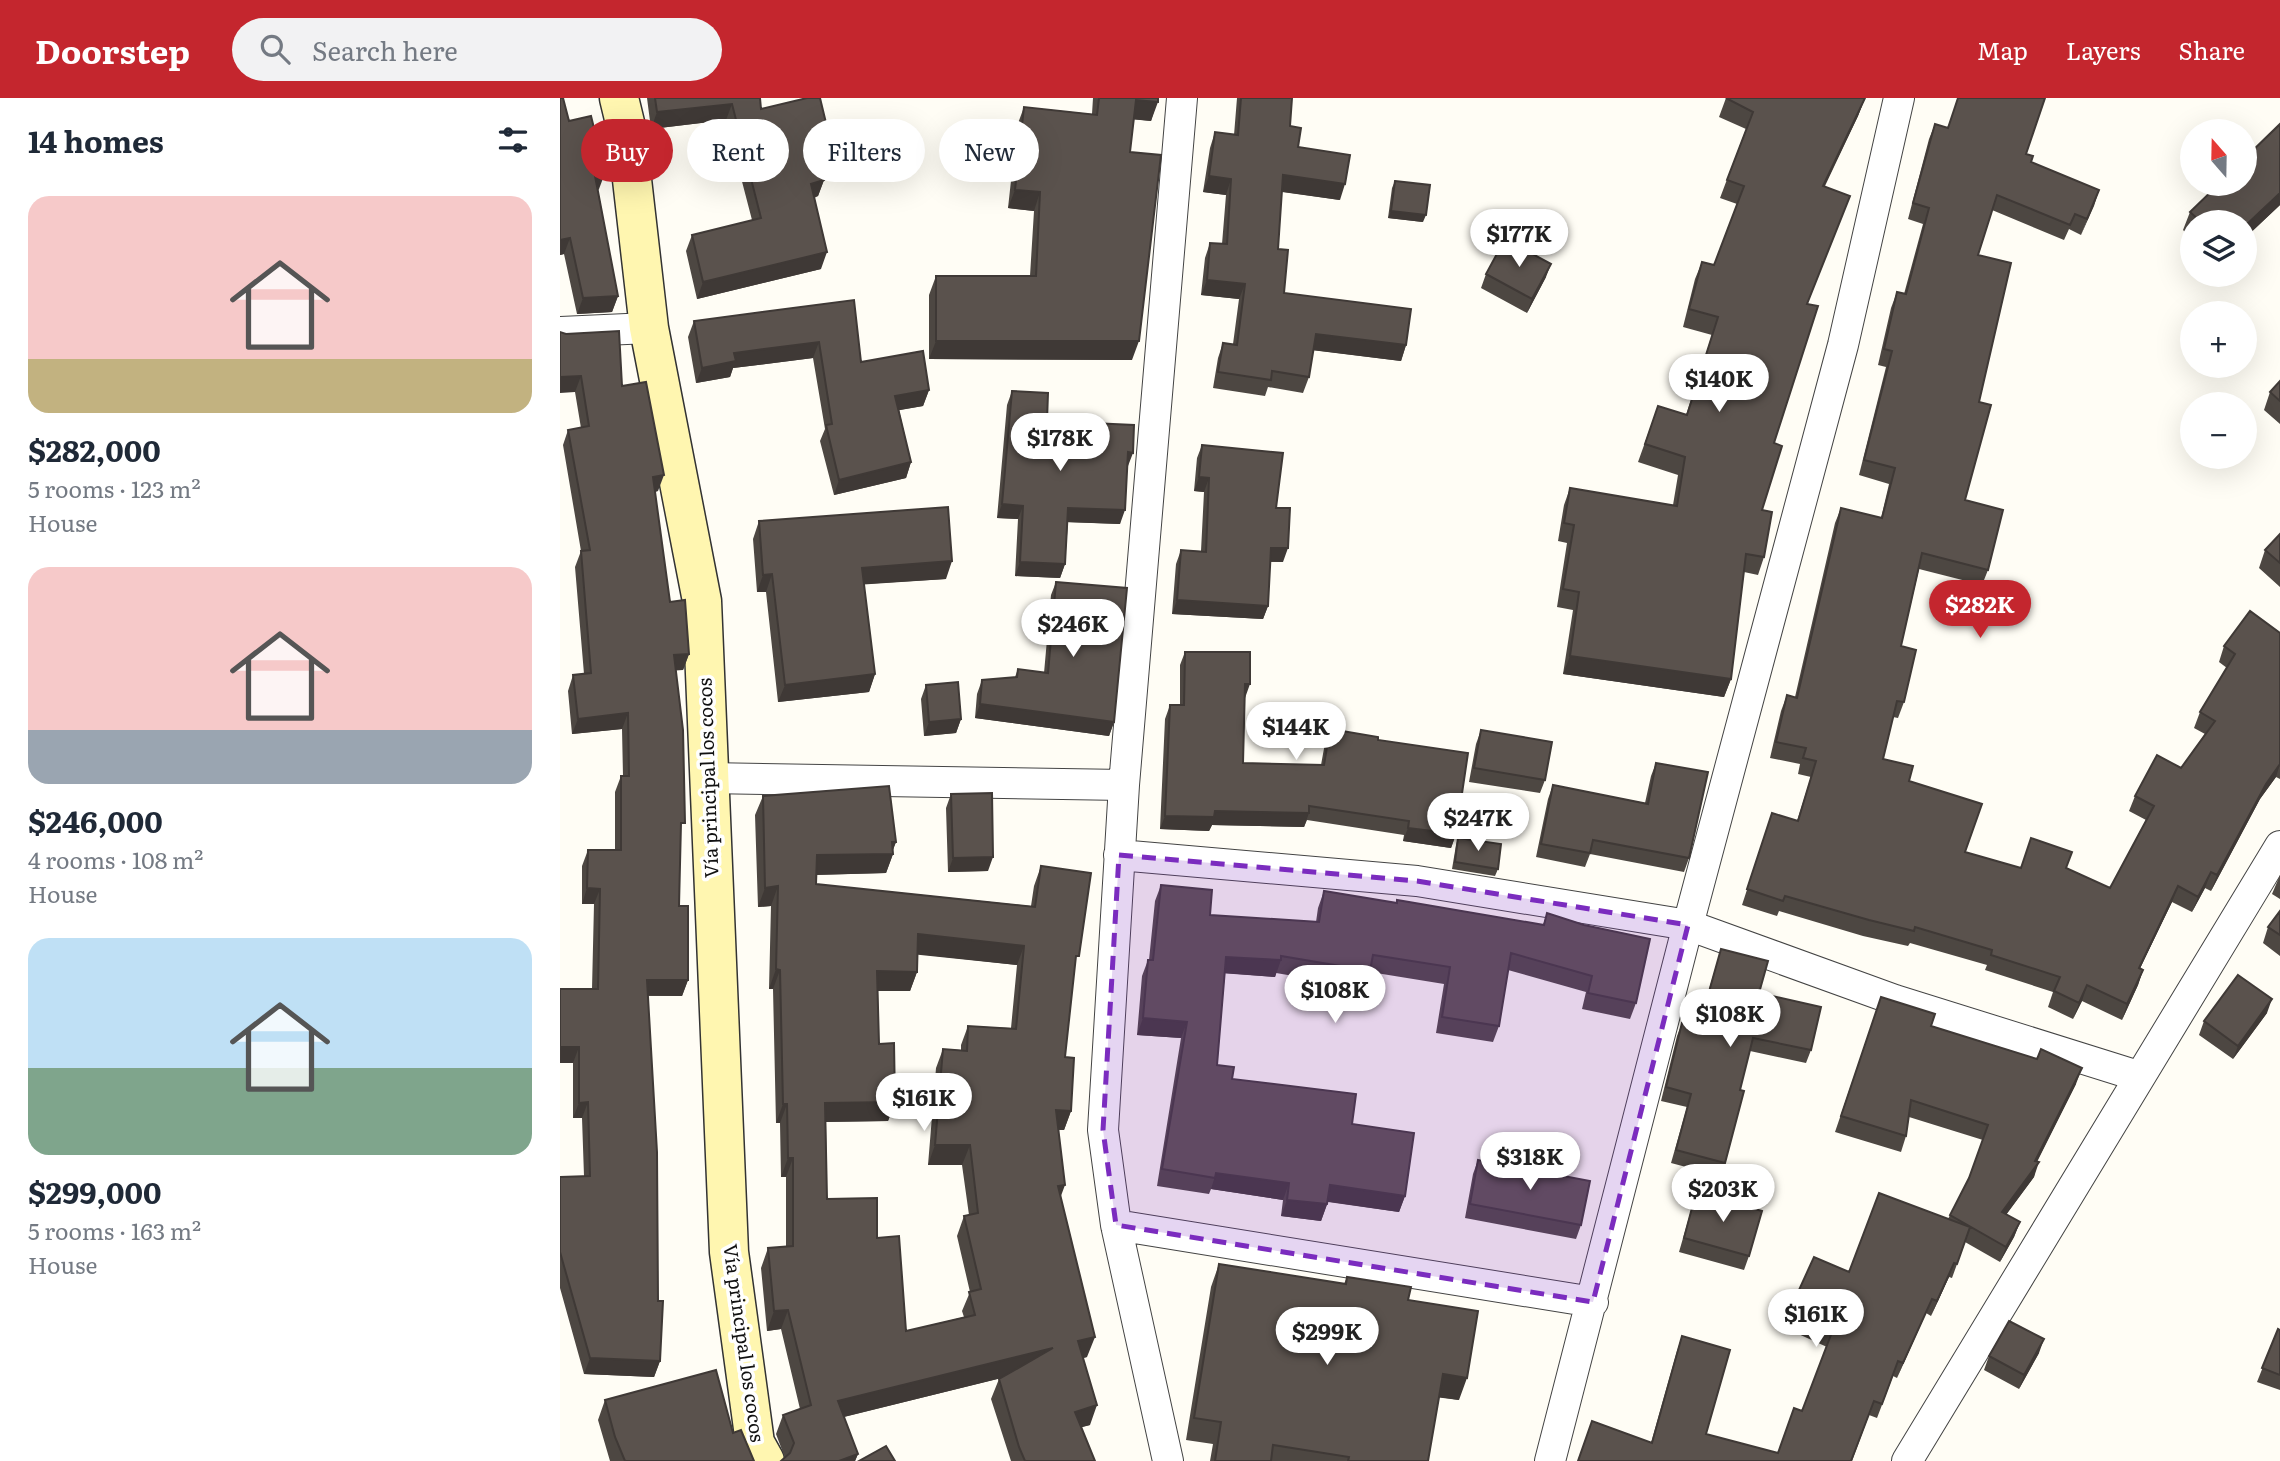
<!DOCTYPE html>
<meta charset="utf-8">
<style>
:root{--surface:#fff;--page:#f2f2f3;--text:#1f2937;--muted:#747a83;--accent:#c4262e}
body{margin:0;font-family:Literata,serif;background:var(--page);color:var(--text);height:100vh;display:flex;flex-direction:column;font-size:26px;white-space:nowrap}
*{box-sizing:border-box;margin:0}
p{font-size:23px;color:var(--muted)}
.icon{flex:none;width:38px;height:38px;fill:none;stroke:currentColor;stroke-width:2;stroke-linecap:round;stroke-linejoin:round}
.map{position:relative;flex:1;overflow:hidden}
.drawer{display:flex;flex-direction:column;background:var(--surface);width:560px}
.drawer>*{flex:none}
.hud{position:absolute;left:21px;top:21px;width:665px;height:63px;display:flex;gap:14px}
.needle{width:46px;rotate:340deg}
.buttons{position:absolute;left:1620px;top:21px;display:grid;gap:14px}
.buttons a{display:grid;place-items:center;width:77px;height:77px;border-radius:50%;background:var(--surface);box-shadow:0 7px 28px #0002;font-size:35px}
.price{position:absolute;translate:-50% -60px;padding:0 16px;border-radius:24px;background:#fff;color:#222;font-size:23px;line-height:46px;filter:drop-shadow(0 2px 4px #0008)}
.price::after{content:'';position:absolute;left:50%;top:42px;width:21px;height:16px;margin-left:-10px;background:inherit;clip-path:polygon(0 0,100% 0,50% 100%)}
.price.selected{background:var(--accent);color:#fff}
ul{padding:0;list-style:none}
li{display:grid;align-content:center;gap:14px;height:371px;padding:0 28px}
li span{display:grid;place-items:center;height:217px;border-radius:21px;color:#555}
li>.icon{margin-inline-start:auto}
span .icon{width:126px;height:126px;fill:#fffc;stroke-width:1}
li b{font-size:30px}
h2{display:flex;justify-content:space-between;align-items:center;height:84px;padding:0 28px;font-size:30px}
.pill{padding:0 24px;border-radius:32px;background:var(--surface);box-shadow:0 7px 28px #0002;font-size:24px;line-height:63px}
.pill.selected{background:var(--accent);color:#fff}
header{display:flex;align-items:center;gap:42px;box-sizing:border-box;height:98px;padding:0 35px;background:var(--accent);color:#fff}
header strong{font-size:33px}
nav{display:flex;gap:38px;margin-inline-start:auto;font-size:24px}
.search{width:490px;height:63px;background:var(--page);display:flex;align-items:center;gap:18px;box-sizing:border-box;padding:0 24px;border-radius:38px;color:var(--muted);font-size:26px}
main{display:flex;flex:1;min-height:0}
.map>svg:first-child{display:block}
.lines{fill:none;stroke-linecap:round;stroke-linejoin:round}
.street-casing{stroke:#444;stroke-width:32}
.secondary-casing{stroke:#333;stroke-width:41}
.street{stroke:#fff;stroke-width:30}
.secondary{stroke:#fff6b0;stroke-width:38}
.wall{fill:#4d4742;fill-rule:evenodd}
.shaded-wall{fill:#3f3936}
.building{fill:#5a524d;stroke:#3f3936;stroke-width:2;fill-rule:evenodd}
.marked{fill:#7b2cbf;fill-opacity:0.2;stroke:#7b2cbf;stroke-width:5;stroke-dasharray:14 9;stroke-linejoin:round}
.labels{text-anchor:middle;stroke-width:7;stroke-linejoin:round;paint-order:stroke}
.street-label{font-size:19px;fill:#111;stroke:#fff}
</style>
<header>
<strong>Doorstep</strong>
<div class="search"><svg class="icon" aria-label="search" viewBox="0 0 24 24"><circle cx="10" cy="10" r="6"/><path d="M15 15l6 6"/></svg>Search here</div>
<nav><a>Map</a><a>Layers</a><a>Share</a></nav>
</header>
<main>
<section class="drawer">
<h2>14 homes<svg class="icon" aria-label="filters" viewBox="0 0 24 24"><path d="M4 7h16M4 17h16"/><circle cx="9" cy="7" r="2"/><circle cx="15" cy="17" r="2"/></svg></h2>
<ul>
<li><span style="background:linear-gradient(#f6c9c9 75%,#c2b280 0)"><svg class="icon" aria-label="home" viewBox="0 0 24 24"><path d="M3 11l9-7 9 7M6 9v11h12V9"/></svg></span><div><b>$282,000</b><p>5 rooms · 123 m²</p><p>House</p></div></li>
<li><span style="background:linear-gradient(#f6c9c9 75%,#9aa5b1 0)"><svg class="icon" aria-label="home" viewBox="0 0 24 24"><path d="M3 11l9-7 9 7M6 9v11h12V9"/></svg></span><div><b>$246,000</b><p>4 rooms · 108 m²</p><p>House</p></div></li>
<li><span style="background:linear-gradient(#bfe0f5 60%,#7fa58c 0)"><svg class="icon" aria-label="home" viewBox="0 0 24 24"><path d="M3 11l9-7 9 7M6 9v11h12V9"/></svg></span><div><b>$299,000</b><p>5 rooms · 163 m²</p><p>House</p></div></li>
</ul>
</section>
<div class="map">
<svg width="1720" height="1363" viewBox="0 0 1720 1363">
<rect width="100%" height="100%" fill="#fffdf5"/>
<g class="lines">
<defs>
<path id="street" d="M0 234 89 230
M147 680 564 687
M559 757 857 783 1128 827 1335 902 1578 978
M556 1127 1033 1204
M608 1363 556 1127 543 1032 564 687 622 0
M990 1363 1128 827 1283 247 1339 0
M1347 1363 1720 748"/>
<path id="secondary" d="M59 0 66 29 89 230 142 503 169 1154 195 1345 205 1363"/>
</defs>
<use href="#street" class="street-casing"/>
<use href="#secondary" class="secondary-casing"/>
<use href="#street" class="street"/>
<use href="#secondary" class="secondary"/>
</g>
<path class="wall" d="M0 0 9 23 39 91 38 92 58 198 52 214 17 216 4 156 0 157Z
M87 0H200L201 11 267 29 261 46 254 47 264 82 258 98 254 100 261 171 137 201 126 153 132 137 192 122 166 22 91 31Z
M533 0H598L591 23 573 21 570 54 572 262 369 261V197L376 178H470L474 113 448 110 457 28 464 9 532 16Z
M677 0H732L730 28 738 49 780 102 722 94 718 151 724 195 846 247 841 263 753 252 749 279 743 295 708 289 705 298 653 290 658 260 663 245 673 246 679 201 641 197 645 160 650 145 662 146 666 97 643 94 650 50 655 34 674 37Z
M1166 0H1305L1298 18 1265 88 1283 116 1247 206 1214 345 1202 412 1204 459 1198 477 1184 474 1171 581 1164 599 1003 576 1013 512 997 509 1007 445 998 443 1004 407 1010 390 1113 407 1118 377 1078 364 1098 308 1126 317 1152 237 1123 229 1135 181 1142 164 1154 167 1177 106 1160 100 1186 31 1159 19Z
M1375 26 1466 56 1471 64 1539 92 1521 137 1509 131 1504 142 1432 112 1418 157 1419 304 1405 402 1428 472 1422 487 1359 471 1341 548 1344 604 1338 620 1333 619 1323 661 1349 683 1405 754 1461 770H1506L1550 790 1586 722 1569 713 1575 698 1621 670 1645 636 1634 630 1640 614 1667 570 1659 564 1664 548 1720 535V681L1716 679 1700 701 1651 793 1645 790 1632 814 1612 804 1580 870 1583 872 1578 887 1562 922 1522 903 1513 921 1488 909 1493 894 1425 872 1427 867 1350 845 1348 848 1303 838 1219 813 1217 818 1182 807 1212 715 1237 723 1251 679 1238 676 1240 666 1210 660 1221 613 1227 597 1235 599 1275 425 1281 410 1321 420 1329 386 1299 377 1326 269 1318 267 1331 210 1337 194 1344 196 1363 126 1348 121 1369 41Z
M1720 26V107L1685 140V124H1633V142L1623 132 1630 114Z
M835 83 863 124 828 120 832 90Z
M926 176 986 179 967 215 921 190Z
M294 202 301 264 369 292 363 308 339 312 351 364 346 380 274 397 260 343 265 331 253 260 173 270 170 279 136 285 128 239 134 223Z
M0 234 62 288 98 393 95 394 110 504 129 556 123 572H116L121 735 119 808 128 882 122 898H88L100 1263 94 1279 24 1276 0 1190V1079L24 1078 22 1020H13V965H0V891H32L34 806H22V768L28 752H55V694L61 678H63L62 631 12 636 8 593 13 577 24 576 15 469 21 453 3 347 8 332 21 330 15 294Z
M1720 283V326L1704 312 1710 294Z
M452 293 487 323 568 368 560 426 508 424 505 466 500 480 455 478 458 421 437 420 447 307Z
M642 347 716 410 723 464H710L708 508 703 521 612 516 616 466 621 452 641 453 644 394 634 393 637 360Z
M199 423 386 481 304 486 315 576 309 594 218 604 206 494H197L193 441Z
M1720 436V489L1699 470 1705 452Z
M496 484 554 624 549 638 415 620 417 596 422 582 455 579 458 571 484 575 491 497Z
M625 554 685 600 683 665 761 667 765 645 770 631 818 642 896 736 891 750 843 743 844 737 747 722 744 729 652 727 649 733 600 731 605 621 610 607H620V567Z
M366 587 401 621 396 635 364 638 361 601Z
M921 632 985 682 980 695 909 684 916 646Z
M1096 665 1129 760 1124 774 1030 756 1025 769 976 759 988 701 993 687 1085 705 1091 678Z
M391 696 428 773 388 774 386 710Z
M203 698 336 744 333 752V756L326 775 256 777V786L471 808 474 788 481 768 514 871 505 959 511 1013 504 1032H498L500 1100 527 1259 523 1260 530 1327 521 1329 535 1363H451L431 1301 439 1281 441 1280 284 1319 298 1356 295 1363H221L225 1360 216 1336 223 1317 240 1311 221 1231 207 1233 201 1170 208 1150 226 1149V1079H221L220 1025H216L213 891H209L211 808 198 809 195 717ZM358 856 457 867 451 930 408 928 401 947V952L383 951 376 970 368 1067H402L409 1117 404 1118 397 1138 410 1194 402 1213 404 1219 346 1233 317 1140 267 1101 266 1024 328 1023 335 1004 319 946 318 893H350L357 874Z
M898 740 938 771 935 778 892 771 896 747Z
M1720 777V801L1712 796Z
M601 787 650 817 756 824 758 810 764 793 836 805 837 802 983 827 987 815 1076 905 1070 921 1022 911 1026 894 948 872 939 928 933 944 876 935 884 886 810 874 804 890 716 875 715 879 665 875 657 967 672 981 792 1026 845 1098 839 1114 768 1104 761 1123 721 1118 723 1102 651 1091 649 1096 597 1088 621 940 577 937 582 878 588 862H589L595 803Z
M1720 813V858L1703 845 1708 829Z
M1161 851 1251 952 1246 965 1190 953 1180 992 1165 1065 1160 1078 1111 1065 1127 1009 1101 1003 1117 938 1122 925 1128 926 1134 906 1144 908Z
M1321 899 1371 928 1516 986 1477 1063 1474 1079 1446 1117 1460 1124 1454 1139 1440 1164 1405 1144 1392 1180 1389 1179 1371 1218 1366 1215 1337 1280 1333 1278 1317 1320 1309 1317 1292 1363 1091 1345 1117 1253 1122 1238 1146 1336 1218 1355 1242 1313 1267 1249 1223 1229 1229 1214 1289 1174 1388 1121 1409 1080 1423 1042 1349 1019 1346 1038 1341 1054 1275 1034Z
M1707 915 1673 961 1639 937 1644 923Z
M918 1062 1021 1127 1016 1141 905 1120 913 1076Z
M1136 1095 1189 1158 1184 1172 1119 1154Z
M659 1166 784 1186 787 1179 848 1202 899 1302 879 1299 868 1363H650L653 1346 626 1342 651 1189Z
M1718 1231 1720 1232V1292L1697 1284Z
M1479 1255 1459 1291 1424 1272 1429 1258Z
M45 1302 173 1335 194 1363H50L38 1322Z"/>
<path class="shaded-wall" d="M1305 0 1298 18 1256 105 1263 88Z
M576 2 598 4 591 23 569 21Z
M172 6 166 22 91 31 97 14Z
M267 29 261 46 244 50 250 34Z
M45 75 39 91 29 94 35 78Z
M723 77 785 86 780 102 717 93Z
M649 78 671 81 666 97 643 94Z
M264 82 258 98 245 102 251 86Z
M455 92 480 94 474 113 448 110Z
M1539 92 1534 108 1521 137 1527 121Z
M1720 95V107L1685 140V128Z
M831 113 866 117 863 124 828 120Z
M10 140 4 156 0 157V142Z
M267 154 261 171 137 201 143 184Z
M991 166 986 179 967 215 972 201Z
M647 182 685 186 679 201 641 197Z
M58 198 52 214 17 216 23 200Z
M756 236 846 247 841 263 751 252Z
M376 243H579L572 262 369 261Z
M259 244 253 260 173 270 170 279 136 285 142 270 174 255Z
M21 278 15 294 0 295V279Z
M369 292 363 308 329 314 335 298Z
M568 354 573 355 568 368H563Z
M351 364 346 380 274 397 279 382Z
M104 377 98 393 87 395 93 379Z
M639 379 649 380 644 394 634 393Z
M442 406 463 408 458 421 437 420Z
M508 410 565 412 560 426 503 424Z
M711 450H728L723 464 706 463Z
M392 463 386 481 296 487 302 470Z
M460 464 505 466 500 480 455 478Z
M212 476 206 494H197L203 477Z
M617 502 708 508 703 521 612 516Z
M129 556 123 572 108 573 114 557Z
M1010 558 1171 581 1164 599 1003 576Z
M315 576 309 594 218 604 225 587Z
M685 586H690L685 600Z
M420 606 554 624 549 638 415 620Z
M68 615 62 631 12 636 18 621Z
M401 621 396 635 364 638 369 624Z
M1720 666 1716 679 1700 701 1651 793 1657 777 1706 686Z
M655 713 749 715 744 729 652 727 649 733 600 731 605 718Z
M848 730 896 736 891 750 843 743Z
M336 744 331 756H333L326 775 250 777 257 757Z
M433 759 428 773 388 774 393 760Z
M1651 774 1645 790 1632 814 1638 799Z
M218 788 211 808 198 809 205 790Z
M1618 788 1612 804 1573 885 1579 870Z
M27 790 40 791 34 806H22Z
M358 836 464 848 457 867 351 856Z
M666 859 721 862 715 879 660 875Z
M216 871 220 872 213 891H209Z
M1583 872 1578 887 1562 922 1567 906Z
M317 873 357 874 350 893H310Z
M87 882H128L122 898 82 897Z
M1527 887 1522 903 1513 921 1519 905Z
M1712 901 1707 915 1673 961 1678 948Z
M583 920 627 924 621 940 577 937Z
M0 949H19L13 965H0Z
M1522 970 1516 986 1472 1074 1479 1064 1474 1079 1436 1130 1442 1114 1475 1063Z
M28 1004 22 1020H13L19 1005Z
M335 1004 328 1023 258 1024 265 1005Z
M223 1006H227L220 1025H216Z
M496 1012 511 1013 504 1032 489 1031Z
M375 1047H410L402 1067H368Z
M228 1060H233L226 1079H221Z
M656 1075 729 1085 723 1102 651 1091Z
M505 1087 498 1106V1088Z
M770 1087 845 1098 839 1114 764 1103Z
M727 1102 767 1106 761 1123 721 1118Z
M1460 1124 1454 1139 1440 1164 1446 1149Z
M1394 1165 1389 1179 1371 1218 1377 1203Z
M1372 1201 1366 1215 1337 1280 1343 1265Z
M228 1212 221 1231 207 1233 214 1213Z
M535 1239 527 1259 511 1263 518 1243Z
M1484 1241 1479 1255 1459 1291 1464 1277Z
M493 1250 486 1269 271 1322 278 1303Z
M30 1260 100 1263 94 1279 24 1276Z
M883 1276 907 1280 899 1302 875 1299Z
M537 1307 530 1327 508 1333 515 1314Z
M298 1356 295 1363H279Z"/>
<path class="building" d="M0 0H3L9 23 31 18 45 75 35 78 58 198 23 200 10 140 0 142Z
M95 0H200L201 11 247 0H260L267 29 250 34 264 82 251 86 267 154 143 184 132 137 201 120 172 6 97 14Z
M539 0H598V4L576 2 570 54 601 57 579 243H376V178H476L480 94 455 92 464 9 537 17Z
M681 0H732L730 28 741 30 738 49 790 57 785 86 723 77 718 151 728 152 724 195 851 211 846 247 756 236 749 279 712 273 711 282 658 274 663 245 677 247 685 186 647 182 650 145 667 146 671 81 649 78 655 34 678 37Z
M1166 0H1305L1263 88 1290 98 1247 206 1258 208 1214 345 1222 348 1202 412 1212 414 1204 459 1186 456 1171 581 1010 558 1019 494 1003 491 1014 427 1004 425 1010 390 1117 408 1125 359 1085 346 1098 308 1127 317 1158 219 1129 211 1142 164 1154 167 1184 88 1167 82 1193 14Z
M1398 0H1485L1466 56 1473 58 1471 64 1539 92 1527 121 1515 116 1510 127 1437 97 1418 157 1451 165 1419 304 1431 307 1405 402 1443 412 1428 472 1362 455 1341 548 1356 552 1344 604 1337 603 1323 661 1353 668 1349 683 1422 706 1405 754 1461 770 1471 740 1512 754 1506 770 1550 790 1594 708 1575 698 1597 657 1621 670 1655 623 1640 614 1675 556 1664 548 1690 513 1720 535V666L1706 686 1657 777 1651 774 1638 799 1618 788 1579 870 1583 872 1567 906 1527 887 1519 905 1494 893 1500 879 1431 857 1432 852 1355 829 1354 833 1309 822 1225 798 1223 803 1187 791 1212 715 1238 723 1256 663 1243 660 1246 650 1216 644 1227 597 1237 600 1281 410 1322 420 1335 370 1304 362 1332 253 1324 251 1337 194 1346 196 1369 110 1353 105 1375 26 1388 30Z
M1720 26V95L1685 128V124H1641L1630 114 1659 86H1685V60Z
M835 83 870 87 866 117 831 113Z
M945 141 991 166 972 201 926 176Z
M294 202 301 264 363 253 369 292 335 298 351 364 279 382 266 327 272 326 259 244 174 255 176 263 142 270 134 223Z
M59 233 62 288 86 284 104 377 93 379 110 504 125 502 129 556 114 557 123 632 125 725H121L119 808H128V882H87L97 1054 98 1203H103L100 1263 30 1260 0 1154V1079L30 1078 28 1004 19 1005V949H0V891H38L40 791 27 790 28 752H61V678H69L68 615 18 621 13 577 31 575 21 453 30 452 8 332 29 328 21 278 0 279V234L6 236Z
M1720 283V303L1710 294Z
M452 293 488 295 487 323 574 327 573 355 568 354 565 412 508 410 505 466 460 464 463 408 442 406Z
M642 347 723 355 716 410H730L728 450H711L708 508 617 502 621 452 646 454 649 380 639 379Z
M388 409 392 463 302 470 315 576 225 587 212 476 203 477 199 423Z
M1720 436V465L1705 452Z
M496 484 567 490 554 624 420 606 422 582 457 579 458 571 488 575Z
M625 554H690V586H685L683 665 764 667 770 631 818 639V642L908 655 896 736 848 730 849 723 749 708V715L655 713 654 719 605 718 610 607H624Z
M398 584 401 621 369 624 366 587Z
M921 632 992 644 985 682 914 670Z
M1096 665 1148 674 1129 760 1033 742 1030 755 981 746 993 687 1088 706Z
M329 688 336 744H332L333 756 257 757 256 786 475 809 481 768 531 775 519 858H516L505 959 514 960 511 1013 496 1012 505 1087 498 1088 535 1239 518 1243 537 1307 515 1314 535 1363H465L459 1349 439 1281 493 1250 278 1303 298 1356 279 1363H221L230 1355 234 1345 223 1317 251 1307 228 1212 214 1213 208 1150 233 1148V1060H228L227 1006H223L220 872 216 871 218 788 205 790 203 698ZM358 836 464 848 456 931 408 928 407 953 383 951 375 1047H410L418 1115 404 1118 421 1191 409 1194 415 1217 346 1233 339 1138 317 1140V1100L267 1101 265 1005 335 1004 334 945 319 946 317 873 357 874Z
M432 695 433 759 393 760 391 696Z
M898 740 941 746 938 771 895 764Z
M601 787 652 792 650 817 759 824 764 793 837 805V802L984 827 987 815 1024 827 1090 841 1076 905 1028 895 1032 878 951 855 939 928 882 919 890 869 813 857 810 873 721 858V862L666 859 657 967 674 969 672 981 796 996 792 1026 854 1035 845 1098 770 1087 767 1106 727 1102 729 1085 656 1075 655 1080 602 1071 627 924 583 920 588 862H593Z
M1720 813V837L1708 829Z
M1161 851 1208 863 1199 895 1261 909 1251 952 1193 940 1180 992 1184 993 1165 1065 1116 1052 1131 996 1106 989 1122 925 1129 927 1134 906 1145 908Z
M1678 877 1712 901 1678 948 1644 923Z
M1321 899 1375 916 1371 928 1477 961 1481 951 1522 970 1475 1063 1479 1064 1442 1114 1460 1124 1446 1149 1390 1117 1409 1080 1428 1027 1351 1002 1346 1038 1281 1018Z
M918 1062 1030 1083 1021 1127 910 1106Z
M1136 1095 1202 1113 1189 1158 1124 1140Z
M1319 1095 1410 1129 1397 1166 1394 1165 1377 1203 1372 1201 1343 1265 1338 1263 1322 1306 1314 1303 1291 1363H1018L1032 1323 1092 1345 1122 1238 1170 1252 1146 1336 1218 1355 1234 1310 1242 1313 1272 1234 1229 1214 1254 1159 1289 1174Z
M659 1166 786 1186 787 1179 851 1189 848 1202 918 1213 907 1280 883 1276 868 1363H788L789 1359 713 1347 711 1363H655L661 1324 634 1320Z
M1449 1223 1484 1241 1464 1277 1429 1258Z
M1718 1231 1720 1232V1277L1702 1270Z
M156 1272 173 1335 181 1332 194 1363H65L55 1339 45 1302Z
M326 1348 335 1363H299Z"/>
<path class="marked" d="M559 757 857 783 1128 827 1033 1204 556 1127 543 1032Z"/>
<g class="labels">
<g class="street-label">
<text transform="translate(148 680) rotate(-92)" y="7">Vía principal los cocos</text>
<text transform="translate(184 1245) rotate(82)" y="7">Vía principal los cocos</text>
</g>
</g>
</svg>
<div class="buttons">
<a><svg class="needle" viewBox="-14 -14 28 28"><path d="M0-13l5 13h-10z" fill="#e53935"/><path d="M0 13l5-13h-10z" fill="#747a83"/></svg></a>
<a><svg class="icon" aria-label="layers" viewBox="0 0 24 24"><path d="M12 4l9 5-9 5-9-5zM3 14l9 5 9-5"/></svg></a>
<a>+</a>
<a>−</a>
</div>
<b class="price" style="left:959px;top:171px">$177K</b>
<b class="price" style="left:1159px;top:316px">$140K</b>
<b class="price" style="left:500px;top:375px">$178K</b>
<b class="price selected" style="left:1420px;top:542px">$282K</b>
<b class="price" style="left:513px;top:561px">$246K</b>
<b class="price" style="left:736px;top:664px">$144K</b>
<b class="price" style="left:918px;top:755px">$247K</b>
<b class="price" style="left:775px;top:927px">$108K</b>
<b class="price" style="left:1170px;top:951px">$108K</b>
<b class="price" style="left:364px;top:1035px">$161K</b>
<b class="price" style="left:970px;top:1094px">$318K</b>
<b class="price" style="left:1163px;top:1126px">$203K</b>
<b class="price" style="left:1256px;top:1251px">$161K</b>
<b class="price" style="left:767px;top:1269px">$299K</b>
<div class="hud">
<a class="pill selected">Buy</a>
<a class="pill">Rent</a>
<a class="pill">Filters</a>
<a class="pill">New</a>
</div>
</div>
</main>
